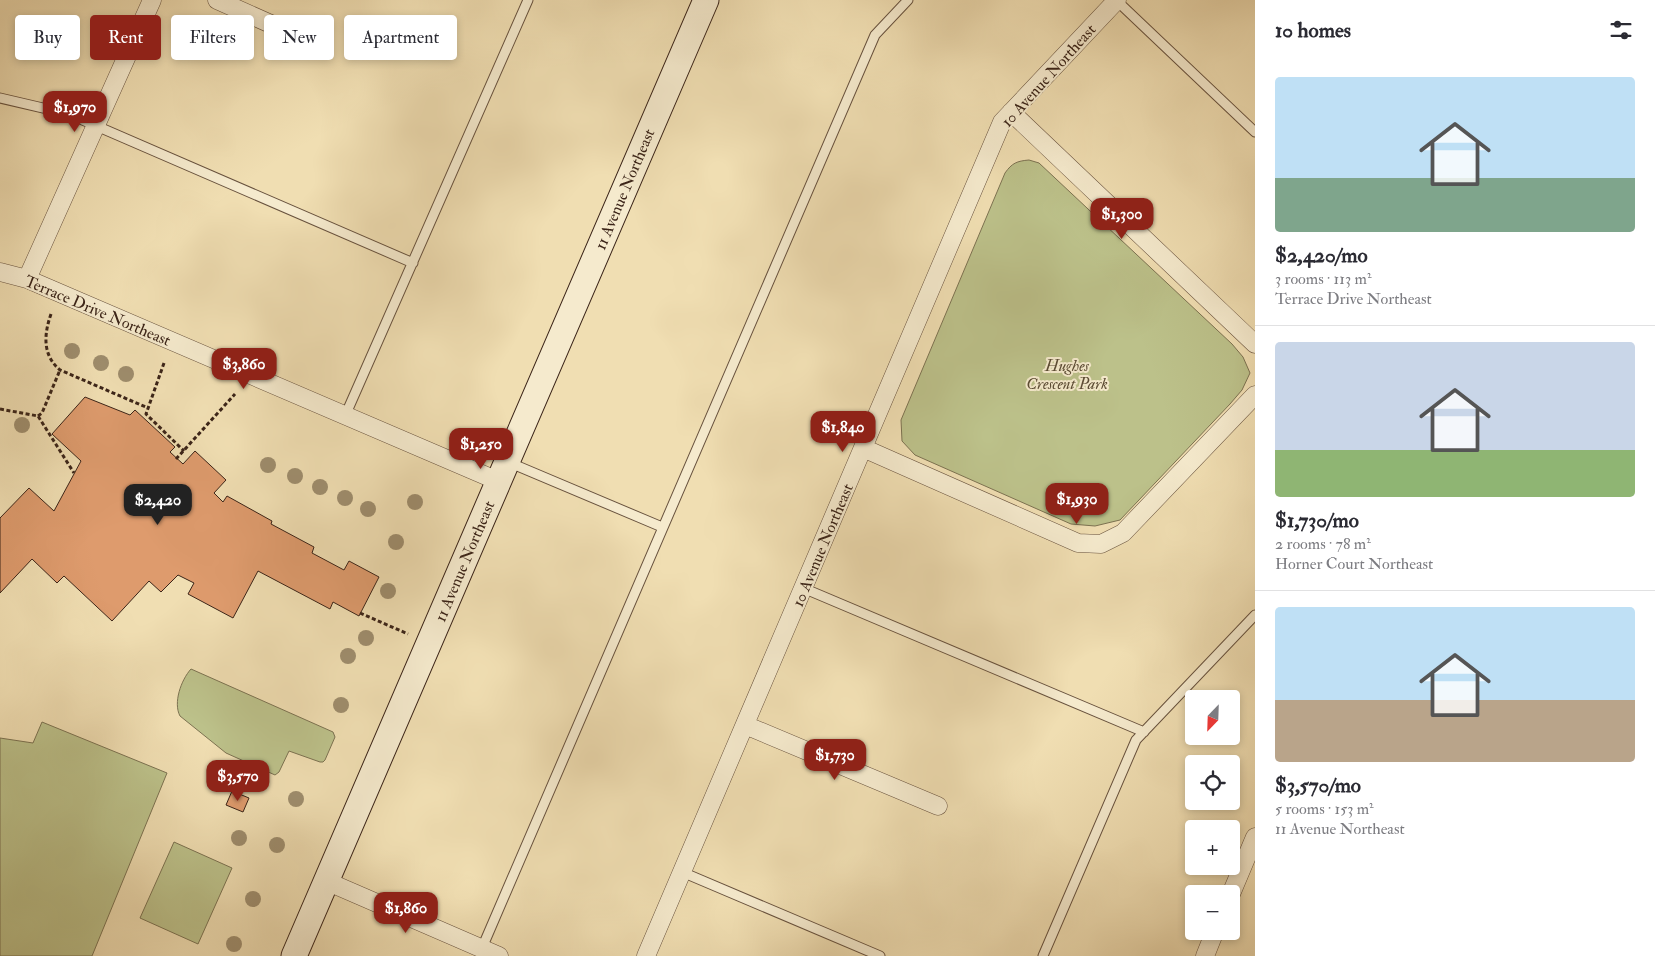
<!DOCTYPE html>
<meta charset="utf-8">
<style>
:root{--surface:#fff;--page:#f2f2f3;--text:#2b2b33;--muted:#7c7c81;--line:#e1e1e2;--accent:#8f2418}
body{margin:0;font-family:"IM FELL Double Pica",serif;background:var(--page);color:var(--text);height:100vh;display:flex;flex-direction:column;font-size:19px;white-space:nowrap}
*{box-sizing:border-box;margin:0}
p{font-size:16px;color:var(--muted)}
.icon{flex:none;width:28px;height:28px;fill:none;stroke:currentColor;stroke-width:2;stroke-linecap:round;stroke-linejoin:round}
.map{position:relative;flex:1;overflow:hidden}
.side{display:flex;flex-direction:column;background:var(--surface);width:400px}
.side>*{flex:none}
.guide{position:absolute;left:15px;top:15px;width:475px;height:45px;display:flex;gap:10px}
.needle{width:32px;rotate:203deg}
.tools{position:absolute;left:1185px;top:690px;display:grid;gap:10px}
.tools a{display:grid;place-items:center;width:55px;height:55px;border-radius:5px;background:var(--surface);box-shadow:0 2px 8px #0003;font-size:25px}
.price{position:absolute;translate:-50% -42px;padding:0 11px;border-radius:10px;background:var(--accent);color:#fff;font-size:16px;line-height:32px;filter:drop-shadow(0 1px 2px #0008)}
.price::after{content:'';position:absolute;left:50%;top:30px;width:15px;height:11px;margin-left:-8px;background:inherit;clip-path:polygon(0 0,100% 0,50% 100%)}
.price.active{background:#222;color:#fff}
ul{padding:0;list-style:none}
li{display:grid;align-content:center;gap:10px;height:265px;padding:0 20px}
li+li{border-top:1px solid var(--line)}
li span{display:grid;place-items:center;height:155px;border-radius:5px;color:#555}
li>.icon{margin-inline-start:auto}
span .icon{width:90px;height:90px;fill:#fffc;stroke-width:1}
li b{font-size:21px}
h2{display:flex;justify-content:space-between;align-items:center;height:60px;padding:0 20px;font-size:21px}
.tag{padding:0 18px;border-radius:5px;background:var(--surface);box-shadow:0 2px 8px #0003;font-size:18px;line-height:45px}
.tag.active{background:var(--accent);color:#fff}
main{display:flex;flex:1;min-height:0}
.map>svg:first-child{display:block}
.green{fill:#bcc18a;stroke:#7c7251}
.building{fill:#de9b6d;stroke:#3b2418}
.lines{fill:none;stroke-linecap:round;stroke-linejoin:round}
.lane-casing{stroke:#68523e;stroke-width:11}
.street-casing{stroke:#68523e;stroke-width:19}
.secondary-casing{stroke:#3b2418;stroke-width:27}
.path{stroke:#3b2418;stroke-width:3;stroke-dasharray:4 2.5;stroke-linecap:butt}
.lane{stroke:#f5eacd;stroke-width:9}
.street{stroke:#f5eacd;stroke-width:18}
.secondary{stroke:#f5eacd;stroke-width:25}
.tree{fill:#9e8d6d}
.labels{text-anchor:middle;stroke-width:4;stroke-linejoin:round;paint-order:stroke}
.street-label{font-size:16px;fill:#3b2418;stroke:#f5eacd}
.park-label{font-size:16px;font-style:italic;fill:#5b4b34;stroke:#f5eacd}
</style>
<main>
<div class="map">
<svg width="1255" height="956" viewBox="0 0 1255 956">
<rect width="100%" height="100%" fill="#f0deb2"/>
<filter id="stains"><feTurbulence type="fractalNoise" baseFrequency=".004" numOctaves="4"/><feColorMatrix values="0 0 0 0 .2 0 0 0 0 .09 0 0 0 0 .02 0 0 0 .5 -.17"/></filter>
<radialGradient id="worn" r=".72"><stop offset=".6" stop-color="#630" stop-opacity="0"/><stop offset="1" stop-color="#630" stop-opacity=".3"/></radialGradient>
<path class="green" d="M1029 160 1039 163 1232 344 1243 357 1250 373 1242 390 1230 404 1120 520 1095 526 1071 524 915 455 902 441 901 420 1005 173C1012 163 1017 161 1029 160Z
M191 669 333 732 335 737 325 760 323 762H320L289 751 279 772 275 775 226 753 180 716C173 703 181 680 191 669Z
M42 722 167 773 92 956H0V738L33 743Z
M174 842 232 868 198 944 140 918Z"/>
<path class="building" d="M85 397 130 415 135 410 175 447 170 452 183 464 195 451 226 480 214 493 223 502 227 496 272 521 271 524 314 547 312 553 344 570 349 561 379 577 359 616 333 602 330 609 258 571 233 618 188 594 194 583 178 575 161 592 149 581 112 621 64 576 57 583 32 559 0 593V518L29 488 54 511 81 461 52 434Z
M232 791 249 798 243 812 226 805Z"/>
<g class="lines">
<defs>
<path id="lane" d="M1116 0 1255 132
M0 98 60 112 78 118 413 263
M345 416 528 0
M508 462 662 527
M803 588 1144 732
M682 872 880 956
M482 948 875 35 908 0
M1043 956 1136 740 1255 615"/>
<path id="street" d="M217 0 318 45
M1011 112 1255 344
M0 272 27 279 498 481
M27 279 152 0
M863 448 1078 543 1101 544 1123 533 1255 395
M745 725 938 806
M326 881 499 956
M1231 894 1255 837
M646 956 1002 122 1117 0
M1205 956 1215 931"/>
<path id="secondary" d="M294 956 706 0"/>
</defs>
<use href="#lane" class="lane-casing"/>
<use href="#street" class="street-casing"/>
<use href="#secondary" class="secondary-casing"/>
<path class="path" d="M51 314C44 334 42 355 60 370L148 408
M164 363 146 414 184 451
M0 409 38 416 74 473
M38 416 42 413 60 370
M176 459 235 394
M360 613 408 634"/>
<use href="#lane" class="lane"/>
<use href="#street" class="street"/>
<use href="#secondary" class="secondary"/>
</g>
<g class="tree">
<circle cx="72" cy="351" r="8"/>
<circle cx="101" cy="363" r="8"/>
<circle cx="126" cy="374" r="8"/>
<circle cx="22" cy="425" r="8"/>
<circle cx="268" cy="465" r="8"/>
<circle cx="295" cy="476" r="8"/>
<circle cx="320" cy="487" r="8"/>
<circle cx="345" cy="498" r="8"/>
<circle cx="415" cy="502" r="8"/>
<circle cx="368" cy="509" r="8"/>
<circle cx="396" cy="542" r="8"/>
<circle cx="388" cy="591" r="8"/>
<circle cx="366" cy="638" r="8"/>
<circle cx="348" cy="656" r="8"/>
<circle cx="341" cy="705" r="8"/>
<circle cx="296" cy="799" r="8"/>
<circle cx="239" cy="838" r="8"/>
<circle cx="277" cy="845" r="8"/>
<circle cx="253" cy="899" r="8"/>
<circle cx="234" cy="944" r="8"/>
</g>
<g class="labels">
<g class="street-label">
<text transform="translate(1048 75) rotate(-48)" y="6">10 Avenue Northeast</text>
<text transform="translate(624 189) rotate(-67)" y="6">11 Avenue Northeast</text>
<text transform="translate(98 310) rotate(23)" y="6">Terrace Drive Northeast</text>
<text transform="translate(822 545) rotate(-67)" y="6">10 Avenue Northeast</text>
<text transform="translate(464 561) rotate(-67)" y="6">11 Avenue Northeast</text>
</g>
<g class="park-label">
<text x="1067" y="371">Hughes<tspan x="1067" dy="18">Crescent Park</tspan></text>
</g>
</g>
<rect width="100%" height="100%" filter="url(#stains)"/>
<rect width="100%" height="100%" fill="url(#worn)"/>
</svg>
<div class="tools">
<a><svg class="needle" viewBox="-14 -14 28 28"><path d="M0-13l5 13h-10z" fill="#e53935"/><path d="M0 13l5-13h-10z" fill="#7c7c81"/></svg></a>
<a><svg class="icon" aria-label="locate" viewBox="0 0 24 24"><circle cx="12" cy="12" r="6"/><path d="M12 2v4M12 18v4M2 12h4M18 12h4"/></svg></a>
<a>+</a>
<a>−</a>
</div>
<b class="price" style="left:75px;top:133px">$1,970</b>
<b class="price" style="left:1122px;top:240px">$1,300</b>
<b class="price" style="left:244px;top:390px">$3,860</b>
<b class="price" style="left:843px;top:453px">$1,840</b>
<b class="price" style="left:481px;top:470px">$1,250</b>
<b class="price" style="left:1077px;top:525px">$1,930</b>
<b class="price active" style="left:158px;top:526px">$2,420</b>
<b class="price" style="left:835px;top:781px">$1,730</b>
<b class="price" style="left:238px;top:802px">$3,570</b>
<b class="price" style="left:406px;top:934px">$1,860</b>
<div class="guide">
<a class="tag">Buy</a>
<a class="tag active">Rent</a>
<a class="tag">Filters</a>
<a class="tag">New</a>
<a class="tag">Apartment</a>
</div>
</div>
<section class="side">
<h2>10 homes<svg class="icon" aria-label="filters" viewBox="0 0 24 24"><path d="M4 7h16M4 17h16"/><circle cx="9" cy="7" r="2"/><circle cx="15" cy="17" r="2"/></svg></h2>
<ul>
<li><span style="background:linear-gradient(#bfe0f5 65%,#7fa58c 0)"><svg class="icon" aria-label="home" viewBox="0 0 24 24"><path d="M3 11l9-7 9 7M6 9v11h12V9"/></svg></span><div><b>$2,420/mo</b><p>3 rooms · 113 m²</p><p>Terrace Drive Northeast</p></div></li>
<li><span style="background:linear-gradient(#c9d6e8 70%,#8fb573 0)"><svg class="icon" aria-label="home" viewBox="0 0 24 24"><path d="M3 11l9-7 9 7M6 9v11h12V9"/></svg></span><div><b>$1,730/mo</b><p>2 rooms · 78 m²</p><p>Horner Court Northeast</p></div></li>
<li><span style="background:linear-gradient(#bfe0f5 60%,#b9a48a 0)"><svg class="icon" aria-label="home" viewBox="0 0 24 24"><path d="M3 11l9-7 9 7M6 9v11h12V9"/></svg></span><div><b>$3,570/mo</b><p>5 rooms · 153 m²</p><p>11 Avenue Northeast</p></div></li>
</ul>
</section>
</main>
